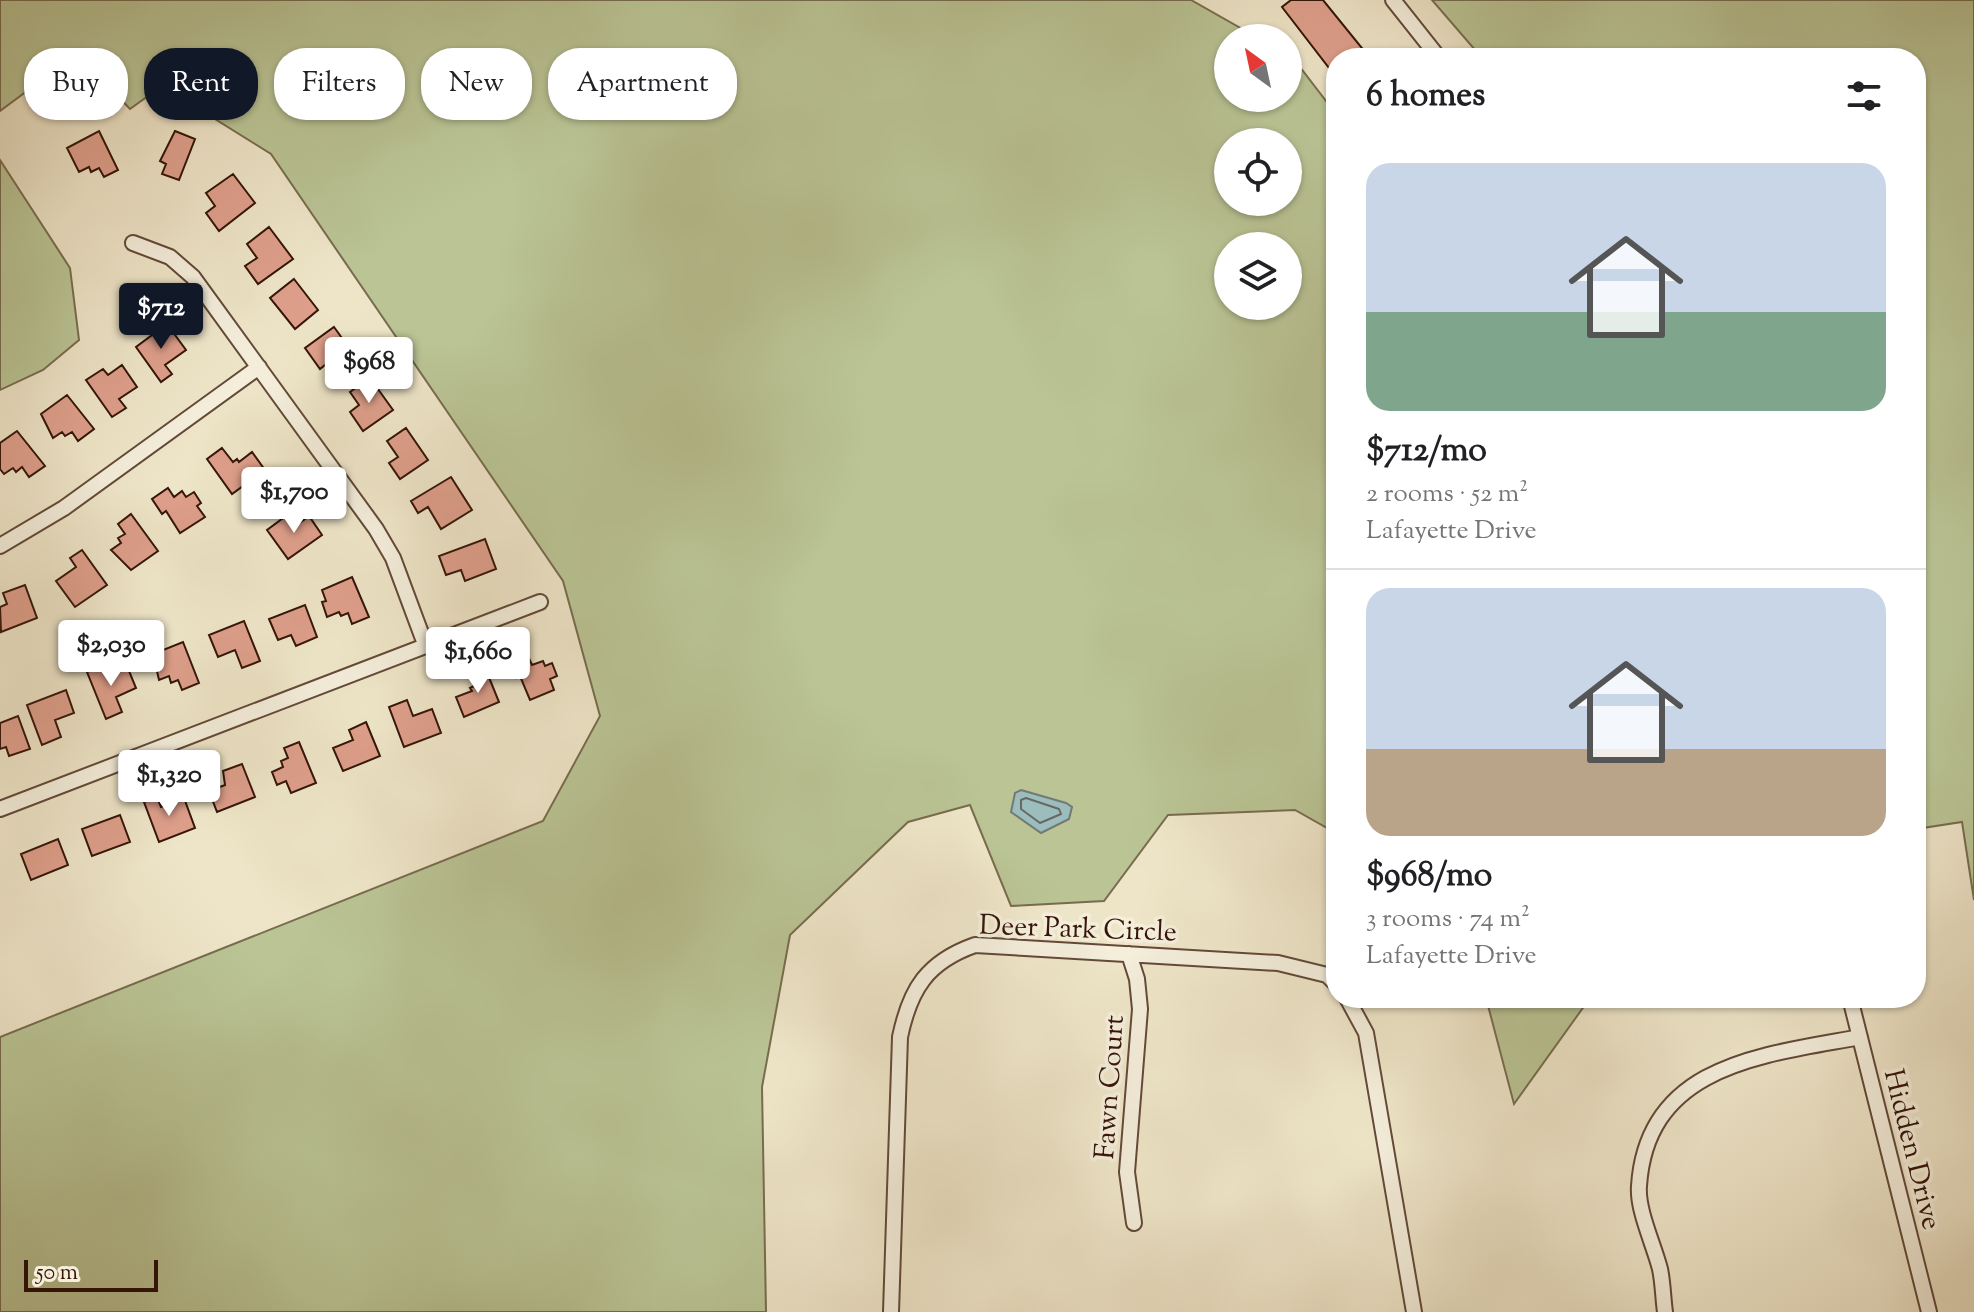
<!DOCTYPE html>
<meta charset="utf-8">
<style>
:root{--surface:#fff;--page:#f6f6f6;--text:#202124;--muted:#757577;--line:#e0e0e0;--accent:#111827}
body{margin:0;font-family:"Sorts Mill Goudy",serif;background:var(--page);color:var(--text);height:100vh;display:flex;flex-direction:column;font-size:30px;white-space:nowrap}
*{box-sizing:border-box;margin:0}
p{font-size:26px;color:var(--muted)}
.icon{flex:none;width:44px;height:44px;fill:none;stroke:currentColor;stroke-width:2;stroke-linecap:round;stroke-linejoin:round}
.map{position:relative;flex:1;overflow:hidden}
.drawer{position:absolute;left:1326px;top:48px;width:600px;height:960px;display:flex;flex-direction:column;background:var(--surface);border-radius:32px;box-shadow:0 2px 6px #0004}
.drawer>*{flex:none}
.top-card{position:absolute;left:24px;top:48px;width:760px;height:72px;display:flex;gap:16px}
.needle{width:52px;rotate:327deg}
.fabs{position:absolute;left:1214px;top:24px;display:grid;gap:16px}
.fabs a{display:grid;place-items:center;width:88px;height:88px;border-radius:50%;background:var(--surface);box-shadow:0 2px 6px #0004;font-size:40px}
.scale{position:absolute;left:24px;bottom:20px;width:134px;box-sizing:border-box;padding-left:8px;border:4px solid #351508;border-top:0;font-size:22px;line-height:28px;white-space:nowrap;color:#351508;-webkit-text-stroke:6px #f4eedb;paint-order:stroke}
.price{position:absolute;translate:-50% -68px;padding:0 18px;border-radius:8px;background:#fff;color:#222;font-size:26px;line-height:52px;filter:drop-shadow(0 2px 4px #0008)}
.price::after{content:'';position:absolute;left:50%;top:48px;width:24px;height:18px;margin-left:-12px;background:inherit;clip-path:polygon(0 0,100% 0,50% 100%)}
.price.selected{background:var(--accent);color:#fff}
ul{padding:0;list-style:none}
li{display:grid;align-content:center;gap:16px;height:424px;padding:0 40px}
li+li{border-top:2px solid var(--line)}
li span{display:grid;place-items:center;height:248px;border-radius:24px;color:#555}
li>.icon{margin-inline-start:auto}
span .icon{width:144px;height:144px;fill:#fffc;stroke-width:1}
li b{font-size:34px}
h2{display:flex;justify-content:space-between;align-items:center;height:96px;padding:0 40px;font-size:34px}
.tag{padding:0 28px;border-radius:32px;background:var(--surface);box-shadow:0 2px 6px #0004;font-size:28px;line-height:72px}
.tag.selected{background:var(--accent);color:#fff}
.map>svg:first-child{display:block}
.green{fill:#bac495;stroke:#786c4e;stroke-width:2;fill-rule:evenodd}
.water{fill:#9cbdbe;stroke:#737a75;stroke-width:2}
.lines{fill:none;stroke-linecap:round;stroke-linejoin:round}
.shore{stroke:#686963;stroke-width:2}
.building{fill:#de9f8b;stroke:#351508;stroke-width:2}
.street-casing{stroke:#634938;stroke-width:18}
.street{stroke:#f4eedb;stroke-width:14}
.labels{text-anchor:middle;stroke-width:7;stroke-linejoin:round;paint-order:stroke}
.street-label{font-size:28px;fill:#351508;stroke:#f4eedb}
</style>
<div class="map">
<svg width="1974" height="1312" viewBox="0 0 1974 1312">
<rect width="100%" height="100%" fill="#eee5c8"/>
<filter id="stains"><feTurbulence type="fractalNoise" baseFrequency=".0025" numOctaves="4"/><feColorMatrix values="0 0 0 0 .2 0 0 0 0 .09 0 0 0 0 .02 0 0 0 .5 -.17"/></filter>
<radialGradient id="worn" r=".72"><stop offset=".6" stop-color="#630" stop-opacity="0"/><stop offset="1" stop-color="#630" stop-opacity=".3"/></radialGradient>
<path class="green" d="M0 0H1191L1258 38H1228V98H1288V55L1293 58 1336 114V833L1295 810 1168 815 1104 901 1011 906 970 805 908 822 790 935 762 1087 766 1312H0V1037L543 821 600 716 563 581 271 154 162 86 130 109 77 54 0 111ZM1228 142H1288V202H1228ZM1228 246H1288V306H1228Z
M1432 0H1974V900L1962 822 1916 829V58H1482Z
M0 160 70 268 79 340 43 370 0 390Z
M1486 998H1590L1514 1104Z"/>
<path class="water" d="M1021 790 1066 803 1072 807 1069 819 1041 833 1011 812 1015 793Z"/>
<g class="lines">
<path class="shore" d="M1026 798 1059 809 1061 814 1040 823 1021 809V800Z"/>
</g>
<path class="building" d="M1291 0H1323L1370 58H1336V77L1282 7Z
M99 131 118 170 104 177 99 168 91 172 89 167 79 172 67 148Z
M175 131 195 139 179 180 162 174 166 164 160 161Z
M233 174 255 203 219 231 206 213 215 206 206 193Z
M269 227 293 259 258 284 245 266 257 258 247 244Z
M294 279 318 310 295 329 270 298Z
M167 324 186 350 165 365 172 374 161 382 136 347Z
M334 327 357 359 338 372 330 361 320 369 305 348Z
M122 365 137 387 119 399 126 408 112 417 86 380 103 369 108 375Z
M370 378 393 410 363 431 350 412 359 405 350 392Z
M67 395 94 429 78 441 72 432 65 436 62 432 53 438 41 414Z
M406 428 428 460 400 479 389 463 398 457 387 441Z
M17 431 45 466 29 477 22 467 16 472 13 468 4 474 0 469V443Z
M222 448 233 462 237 459 239 462 252 452 265 470 232 494 207 459Z
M451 477 472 510 441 529 428 507 418 513 411 501Z
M168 488 174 497 182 491 186 497 194 492 201 503 197 506 205 517 180 533 166 511 162 514 152 499Z
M290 513 298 524 309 516 322 535 288 559 267 530Z
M131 514 158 551 131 570 111 550 121 543 118 538 125 534 118 524Z
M485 539 496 569 465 581 461 570 446 575 439 556Z
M82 550 107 585 75 607 56 581 76 567 70 558Z
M352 577 369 617 352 624 348 613 341 616 339 612 327 617 322 602 326 601 322 590Z
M25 585 37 618 1 632 0 607 7 604 3 593Z
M305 605 317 637 296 646 291 635 278 640 269 619Z
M244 621 260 661 242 668 235 650 218 657 209 635Z
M183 642 199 683 182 690 178 680 171 683 169 676 159 680 153 654Z
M527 654 532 665 543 661 545 666 552 663 557 676 550 679 554 690 530 700 520 676 516 678 509 661Z
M102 666 105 675 127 666 136 688 116 697 122 712 106 719 87 672Z
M486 670 499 702 464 717 456 697 472 691 470 688 476 685 472 676Z
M66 690 74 713 55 720 61 737 42 745 27 705Z
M407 700 413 716 432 709 441 733 404 747 389 707Z
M18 716 30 749 9 756 6 747 0 749V723Z
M366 722 380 756 343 771 333 748 353 740 349 730Z
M299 742 316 783 291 793 286 781 277 785 272 772 283 767 281 761 288 758 284 748Z
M242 764 255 797 217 812 209 791 225 785 223 771Z
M157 797 161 807 184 798 195 828 159 842 144 802Z
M120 815 130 842 92 856 82 829Z
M58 839 68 865 31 880 21 854Z"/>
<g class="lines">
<defs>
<path id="street" d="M1393 0 1439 58
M133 243 170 257 193 277 376 529 393 558 425 644
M0 546 64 508 259 367
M0 809 540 602
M1129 954 1137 979 1140 1009 1127 1172 1134 1223
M1347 998 1366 1033 1414 1312
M1850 998 1929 1312
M891 1312 900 1037C910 989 927 962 975 945L1278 963 1327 975 1336 984
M1665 1312C1663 1298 1663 1283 1660 1269 1654 1245 1637 1210 1639 1186 1647 1064 1764 1055 1860 1037"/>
</defs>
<use href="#street" class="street-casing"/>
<use href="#street" class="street"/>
</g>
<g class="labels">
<g class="street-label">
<text transform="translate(1078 927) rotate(2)" y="10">Deer Park Circle</text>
<text transform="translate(1108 1087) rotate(-86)" y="10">Fawn Court</text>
<text transform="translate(1914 1149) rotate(76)" y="10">Hidden Drive</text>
</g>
</g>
<rect width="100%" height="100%" filter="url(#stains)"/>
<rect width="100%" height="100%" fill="url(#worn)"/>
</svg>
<div class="fabs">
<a><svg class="needle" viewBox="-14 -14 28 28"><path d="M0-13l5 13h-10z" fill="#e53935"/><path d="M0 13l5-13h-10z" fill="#757577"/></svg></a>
<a><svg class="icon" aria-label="locate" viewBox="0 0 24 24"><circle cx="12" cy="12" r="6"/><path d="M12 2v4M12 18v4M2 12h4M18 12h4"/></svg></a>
<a><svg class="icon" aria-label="layers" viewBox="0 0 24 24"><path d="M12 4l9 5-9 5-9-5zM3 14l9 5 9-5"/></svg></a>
</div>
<div class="scale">50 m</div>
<b class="price selected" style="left:161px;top:351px">$712</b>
<b class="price" style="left:369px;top:405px">$968</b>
<b class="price" style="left:294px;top:535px">$1,700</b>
<b class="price" style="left:111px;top:688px">$2,030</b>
<b class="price" style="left:478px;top:695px">$1,660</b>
<b class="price" style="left:169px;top:818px">$1,320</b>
<div class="top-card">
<a class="tag">Buy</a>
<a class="tag selected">Rent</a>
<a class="tag">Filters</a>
<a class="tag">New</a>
<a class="tag">Apartment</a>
</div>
<section class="drawer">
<h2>6 homes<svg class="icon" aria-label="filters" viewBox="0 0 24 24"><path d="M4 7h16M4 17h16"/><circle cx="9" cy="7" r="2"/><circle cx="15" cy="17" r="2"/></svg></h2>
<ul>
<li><span style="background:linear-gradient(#c9d6e8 60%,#7fa58c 0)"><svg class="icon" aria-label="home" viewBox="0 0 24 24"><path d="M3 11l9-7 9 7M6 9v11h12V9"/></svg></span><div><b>$712/mo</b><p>2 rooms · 52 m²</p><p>Lafayette Drive</p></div></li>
<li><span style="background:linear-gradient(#c9d6e8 65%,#b9a48a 0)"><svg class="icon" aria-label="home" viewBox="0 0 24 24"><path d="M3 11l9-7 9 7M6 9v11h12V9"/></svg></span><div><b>$968/mo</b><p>3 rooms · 74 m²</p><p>Lafayette Drive</p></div></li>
</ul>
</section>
</div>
